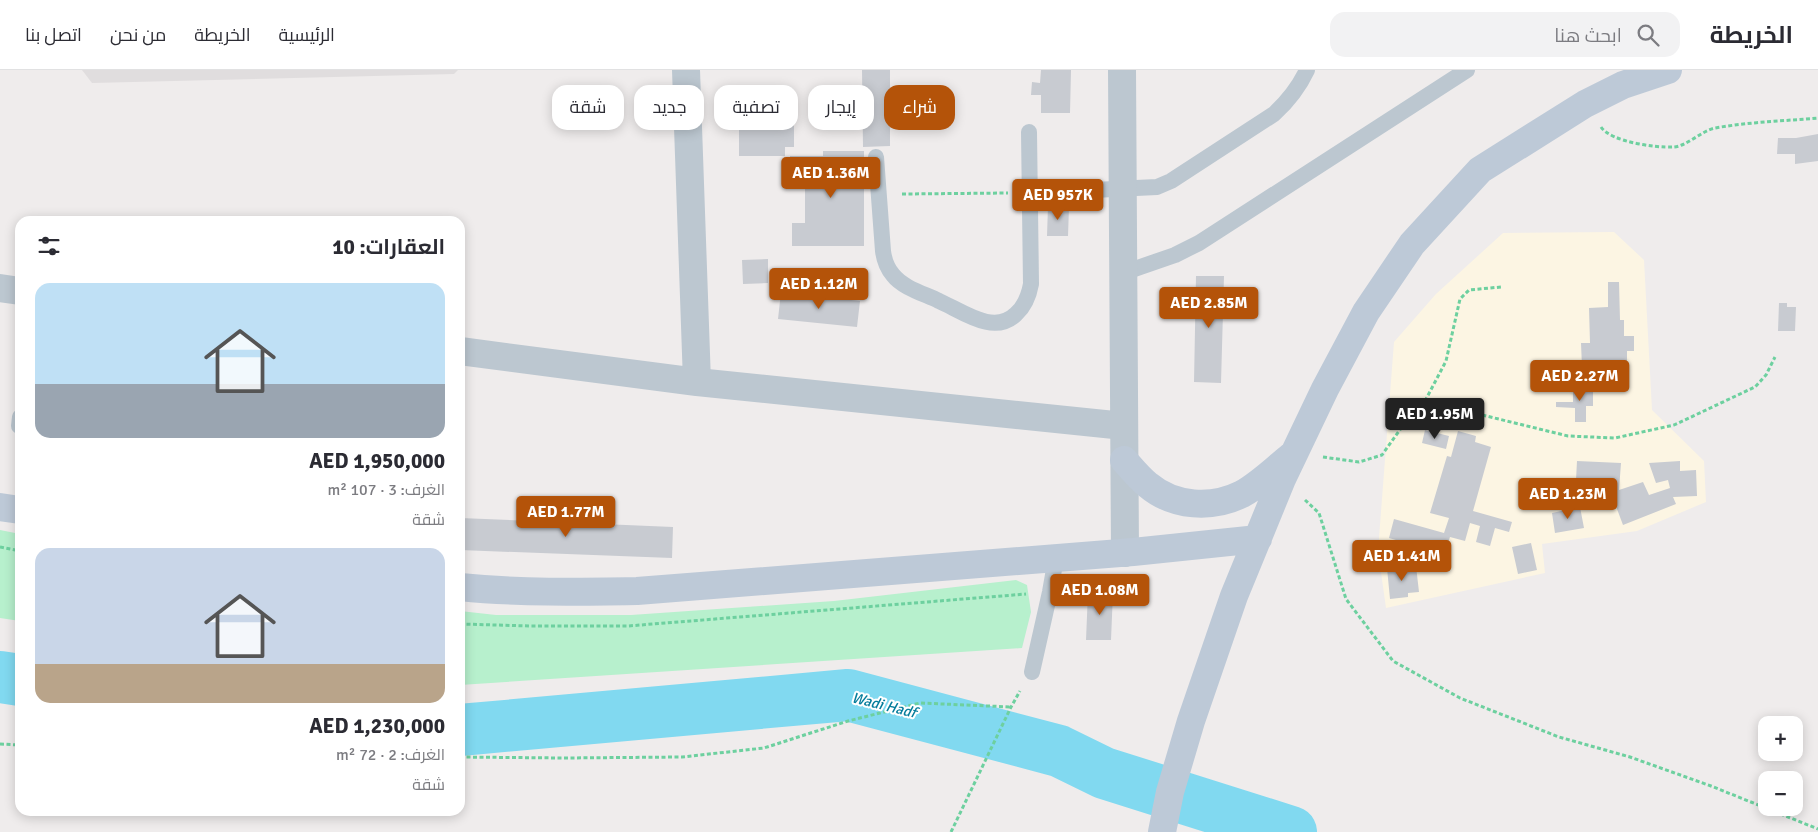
<!DOCTYPE html>
<html lang="ar">
<meta charset="utf-8">
<style>
:root{--surface:#fff;--page:#f2f2f3;--text:#2b2b33;--muted:#7c7c81;--line:#e1e1e2;--accent:#b45309}
body{margin:0;font-family:Signika,Cairo,sans-serif;background:var(--page);color:var(--text);direction:rtl;height:100vh;display:flex;flex-direction:column;font-size:19px;white-space:nowrap}
*{box-sizing:border-box;margin:0}
p{font-size:16px;color:var(--muted)}
.icon{flex:none;width:28px;height:28px;fill:none;stroke:currentColor;stroke-width:2;stroke-linecap:round;stroke-linejoin:round}
.map{position:relative;flex:1;overflow:hidden;direction:ltr}
.drawer{position:absolute;left:15px;top:146px;width:450px;height:600px;display:flex;flex-direction:column;background:var(--surface);border-radius:15px;box-shadow:0 2px 12px #0003;direction:rtl}
.drawer>*{flex:none}
.banner{position:absolute;left:480px;top:15px;width:475px;height:45px;direction:rtl;display:flex;gap:10px}
.buttons{position:absolute;left:1758px;top:646px;display:grid;gap:10px}
.buttons a{display:grid;place-items:center;width:45px;height:45px;border-radius:10px;background:var(--surface);box-shadow:0 2px 12px #0003;font-size:25px}
.price{position:absolute;translate:-50% -42px;padding:0 11px;border-radius:5px;background:var(--accent);color:#fff;font-size:16px;line-height:32px;filter:drop-shadow(0 1px 2px #0008)}
.price::after{content:'';position:absolute;left:50%;top:30px;width:15px;height:11px;margin-left:-8px;background:inherit;clip-path:polygon(0 0,100% 0,50% 100%)}
.price.selected{background:#222;color:#fff}
ul{padding:0;list-style:none}
li{display:grid;align-content:center;gap:10px;height:265px;padding:0 20px}
li span{display:grid;place-items:center;height:155px;border-radius:15px;color:#555}
li>.icon{margin-inline-start:auto}
span .icon{width:90px;height:90px;fill:#fffc;stroke-width:1}
li b{font-size:21px}
h2{display:flex;justify-content:space-between;align-items:center;height:60px;padding:0 20px;font-size:21px}
.chip{padding:0 18px;border-radius:15px;background:var(--surface);box-shadow:0 2px 12px #0003;font-size:18px;line-height:45px}
.chip.selected{background:var(--accent);color:#fff}
header{display:flex;align-items:center;gap:30px;box-sizing:border-box;height:70px;padding:0 25px;background:var(--surface);border-bottom:1px solid var(--line)}
header strong{font-size:24px}
nav{display:flex;gap:28px;margin-inline-start:auto;font-size:18px}
.search{width:350px;height:45px;background:var(--page);display:flex;align-items:center;gap:12px;box-sizing:border-box;padding:0 18px;border-radius:15px;color:var(--muted);font-size:19px}
.map>svg:first-child{display:block}
.commercial{fill:#fcf5e3}
.education{fill:#e0ddde}
.green{fill:#b7f0cd}
.lines{fill:none;stroke-linecap:round;stroke-linejoin:round}
.river{stroke:#81d9f0;stroke-width:52}
.building{fill:#c8cbd1}
.path{stroke:#6dd09f;stroke-width:3;stroke-dasharray:4 2.5;stroke-linecap:butt}
.lane{stroke:#bcc7d0;stroke-width:16}
.street{stroke:#bcc7d0;stroke-width:28}
.secondary{stroke:#bdc9d7;stroke-width:28}
.labels{text-anchor:middle;stroke-width:4;stroke-linejoin:round;paint-order:stroke}
.water-label{font-size:15px;font-style:italic;fill:#067d9c;stroke:#fff}
</style>
<header>
<strong>الخريطة</strong>
<div class="search"><svg class="icon" aria-label="search" viewBox="0 0 24 24"><circle cx="10" cy="10" r="6"/><path d="M15 15l6 6"/></svg>ابحث هنا</div>
<nav><a>الرئيسية</a><a>الخريطة</a><a>من نحن</a><a>اتصل بنا</a></nav>
</header>
<div class="map">
<svg width="1818" height="762" viewBox="0 0 1818 762">
<rect width="100%" height="100%" fill="#efecec"/>
<path class="commercial" d="M1614 162 1644 190 1652 340 1704 391 1706 432 1637 461 1542 474 1545 503 1386 538 1378 481 1394 272 1436 224 1503 163Z"/>
<path class="education" d="M82 0H458L454 4 92 13Z"/>
<path class="green" d="M0 460 20 464V551L0 548Z
M1016 510 1027 515 1031 542 1022 578 460 615V541L496 545H631L834 531Z"/>
<g class="lines">
<path class="river" d="M0 607 20 610
M460 660 848 625 1059 681 1104 703 1291 762"/>
</g>
<path class="building" d="M862 0H890V76L863 77Z
M1041 0H1071L1070 43H1041V25H1031L1032 12 1040 13Z
M739 16H768V46H794V77H785V86H739Z
M1818 64V91L1795 94V84H1777L1778 68H1796Z
M823 81H864V176H792V153H805V109H790V86H823Z
M1048 136 1069 137 1068 166H1047Z
M768 189V213L743 214 742 190Z
M1196 206H1224L1221 313 1194 312Z
M1608 212H1619L1620 250H1624V266H1634V281H1627V316L1603 317V297H1582L1581 273H1590L1589 238 1608 237Z
M781 222 860 231 857 257 778 249Z
M1779 233H1787V237H1796L1795 261H1778Z
M1573 317H1593V336H1586V352H1575V338L1556 337V332H1573Z
M1425 360 1449 366 1446 379 1422 373Z
M1458 361 1476 366 1475 372 1491 377 1473 441 1512 452 1509 462 1495 458 1490 476 1476 472 1480 456 1470 453 1465 471 1450 467 1447 476 1433 472 1431 480 1389 468 1394 449 1444 463 1449 448 1430 443 1447 386 1451 387Z
M1577 391 1621 393 1619 420 1643 412 1649 425 1670 418 1668 410 1656 413 1649 393 1680 391V401L1696 400 1697 426 1673 427 1676 434 1623 455 1614 431 1575 429Z
M1580 437 1584 458 1555 463 1552 443Z
M460 448 673 457 672 488 460 480Z
M1531 473 1537 500 1518 504 1512 477Z
M1416 496 1419 522 1408 523V527L1390 529 1387 498Z
M1088 522H1113L1111 570H1086Z"/>
<g class="lines">
<path class="path" d="M1601 57C1611 72 1656 78 1673 77 1686 77 1701 61 1715 58 1749 52 1784 51 1818 48
M902 124 1008 123
M1425 331 1446 291 1460 229 1469 220 1501 217
M1323 387 1359 392 1382 385 1404 354 1425 331 1568 366 1615 368 1674 355 1755 317 1766 305 1775 287
M1305 430 1319 443 1346 529 1393 591 1460 628 1559 667 1630 687 1711 716 1818 759
M0 477 20 481
M460 554 530 556H628L1026 524
M0 674 20 675
M460 687 563 688 682 687 764 678 848 651 920 633 1011 637
M951 762 1011 637 1020 621"/>
<path class="lane" d="M876 87 883 181C884 189 887 198 893 205 903 218 925 224 939 231 962 241 994 266 1016 244 1025 236 1029 225 1031 214L1029 62
M1030 123 1157 117 1171 111 1274 44C1288 31 1299 17 1307 0
M1123 203 1175 185 1199 173 1467 0
M19 356 20 347
M1032 602 1050 522 1056 488"/>
<path class="street" d="M686 0 697 312
M1122 0 1125 483
M0 218 20 221
M460 281 697 312 1124 356"/>
<path class="secondary" d="M1124 390C1132 399 1139 408 1148 415 1174 437 1212 439 1242 424 1260 414 1275 399 1291 386
M0 437 20 440
M460 517C519 523 578 522 637 521L1133 482 1258 469
M1162 762 1170 722 1191 651 1234 526 1282 409 1325 319 1366 242 1412 174 1480 100 1585 34 1623 15 1668 0"/>
</g>
<g class="labels">
<g class="water-label">
<text transform="translate(884 635) rotate(14)" y="5">Wadi Hadf</text>
</g>
</g>
</svg>
<div class="buttons">
<a>+</a>
<a>−</a>
</div>
<b class="price" style="left:831px;top:129px">AED 1.36M</b>
<b class="price" style="left:1058px;top:151px">AED 957K</b>
<b class="price" style="left:819px;top:240px">AED 1.12M</b>
<b class="price" style="left:1209px;top:259px">AED 2.85M</b>
<b class="price" style="left:1580px;top:332px">AED 2.27M</b>
<b class="price selected" style="left:1435px;top:370px">AED 1.95M</b>
<b class="price" style="left:1568px;top:450px">AED 1.23M</b>
<b class="price" style="left:566px;top:468px">AED 1.77M</b>
<b class="price" style="left:1402px;top:512px">AED 1.41M</b>
<b class="price" style="left:1100px;top:546px">AED 1.08M</b>
<div class="banner">
<a class="chip selected">شراء</a>
<a class="chip">إيجار</a>
<a class="chip">تصفية</a>
<a class="chip">جديد</a>
<a class="chip">شقة</a>
</div>
<section class="drawer">
<h2>العقارات: 10<svg class="icon" aria-label="filters" viewBox="0 0 24 24"><path d="M4 7h16M4 17h16"/><circle cx="9" cy="7" r="2"/><circle cx="15" cy="17" r="2"/></svg></h2>
<ul>
<li><span style="background:linear-gradient(#bfe0f5 65%,#9aa5b1 0)"><svg class="icon" aria-label="home" viewBox="0 0 24 24"><path d="M3 11l9-7 9 7M6 9v11h12V9"/></svg></span><div><b>AED 1,950,000</b><p>الغرف: 3 · 107 m²</p><p>شقة</p></div></li>
<li><span style="background:linear-gradient(#c9d6e8 75%,#b9a48a 0)"><svg class="icon" aria-label="home" viewBox="0 0 24 24"><path d="M3 11l9-7 9 7M6 9v11h12V9"/></svg></span><div><b>AED 1,230,000</b><p>الغرف: 2 · 72 m²</p><p>شقة</p></div></li>
</ul>
</section>
</div>
